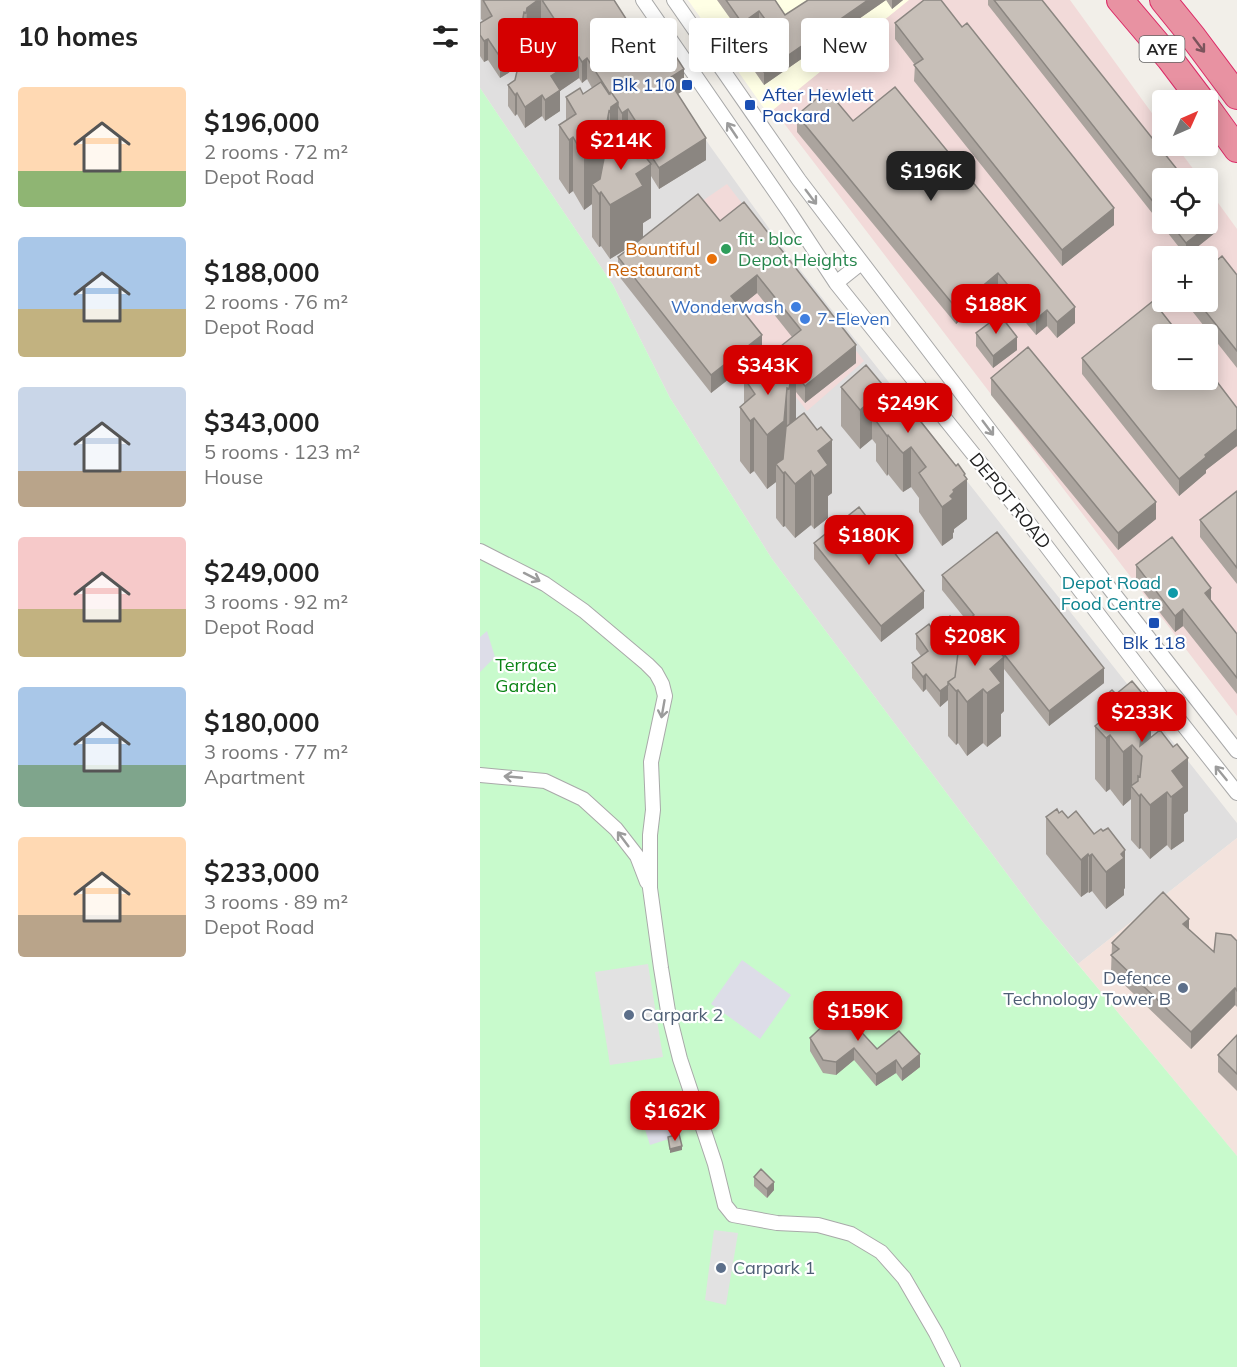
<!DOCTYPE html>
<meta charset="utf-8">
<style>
:root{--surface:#fff;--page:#f6f6f6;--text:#222;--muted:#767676;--accent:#d40000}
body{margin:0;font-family:Mulish,sans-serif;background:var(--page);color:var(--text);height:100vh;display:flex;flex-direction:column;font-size:22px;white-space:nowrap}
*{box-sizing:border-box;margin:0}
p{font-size:20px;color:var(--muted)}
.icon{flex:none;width:33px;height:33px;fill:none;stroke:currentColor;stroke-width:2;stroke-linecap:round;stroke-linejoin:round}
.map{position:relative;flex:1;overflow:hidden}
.side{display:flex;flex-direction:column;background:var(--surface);width:480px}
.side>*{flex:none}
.top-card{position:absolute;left:18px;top:18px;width:570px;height:54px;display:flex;gap:12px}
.needle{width:39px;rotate:45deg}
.buttons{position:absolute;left:672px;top:90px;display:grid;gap:12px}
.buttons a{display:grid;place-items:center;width:66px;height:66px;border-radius:6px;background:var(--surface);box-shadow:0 3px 15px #0003;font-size:30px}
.price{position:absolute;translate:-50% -51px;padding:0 14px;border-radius:12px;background:var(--accent);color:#fff;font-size:20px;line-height:39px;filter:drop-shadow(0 2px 3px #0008)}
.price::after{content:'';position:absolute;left:50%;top:36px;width:18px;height:14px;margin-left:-9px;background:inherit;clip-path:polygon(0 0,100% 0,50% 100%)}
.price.current{background:#222;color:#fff}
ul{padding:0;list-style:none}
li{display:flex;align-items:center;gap:18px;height:150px;padding:0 18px}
li span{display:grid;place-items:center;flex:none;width:168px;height:120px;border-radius:6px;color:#555}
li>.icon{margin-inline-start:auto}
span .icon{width:72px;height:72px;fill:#fffc;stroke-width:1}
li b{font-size:26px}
h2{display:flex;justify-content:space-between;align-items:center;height:72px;padding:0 18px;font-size:26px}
.chip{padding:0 21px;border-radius:6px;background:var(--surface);box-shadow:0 3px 15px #0003;font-size:21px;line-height:54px}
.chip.current{background:var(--accent);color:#fff}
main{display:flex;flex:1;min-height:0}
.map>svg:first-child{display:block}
.residential{fill:#e0dfdf}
.commercial{fill:#f2dad9;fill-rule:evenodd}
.education{fill:#ffffe5}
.military{fill:#f3e3dd}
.park{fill:#c8facc}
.parking{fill:#e2e2e2}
.plaza{fill:#dddde8}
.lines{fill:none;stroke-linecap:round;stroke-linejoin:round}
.minor-casing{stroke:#a9a9a9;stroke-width:16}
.motorway-casing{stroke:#dc2a67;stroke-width:28}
.minor{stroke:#fff;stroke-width:14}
.motorway{stroke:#e892a2;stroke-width:26}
.wall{fill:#aba49e;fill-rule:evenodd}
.shaded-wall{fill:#8b8681}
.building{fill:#c7bfb8;stroke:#8b8681;stroke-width:1.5}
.oneway{stroke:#7b545c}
.oneway2{stroke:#9c9c9c}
.transit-dot{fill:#1a4fb4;stroke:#fff;stroke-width:2}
.leisure-dot{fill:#2e9e5b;stroke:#fff;stroke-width:2}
.food-dot{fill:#e8710a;stroke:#fff;stroke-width:2}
.shop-dot{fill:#3f7fe0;stroke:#fff;stroke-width:2}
.culture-dot{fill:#0f9aa8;stroke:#fff;stroke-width:2}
.service-dot{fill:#5c6f8a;stroke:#fff;stroke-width:2}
.labels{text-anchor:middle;stroke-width:4.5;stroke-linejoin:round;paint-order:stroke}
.shield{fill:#fff;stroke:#646464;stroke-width:1.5}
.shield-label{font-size:16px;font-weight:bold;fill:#222}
.transit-label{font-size:18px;fill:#164399;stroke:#fff;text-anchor:end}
.leisure-label{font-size:18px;fill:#27864d;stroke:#fff;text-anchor:start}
.food-label{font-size:18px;fill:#c56008;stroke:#fff;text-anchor:end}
.shop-label{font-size:18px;fill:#366cbe;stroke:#fff;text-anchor:end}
.street-label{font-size:18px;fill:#222;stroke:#fff}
.culture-label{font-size:18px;fill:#0d838f;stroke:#fff;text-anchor:end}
.park-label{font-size:18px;fill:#0c8416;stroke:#fff}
.service-label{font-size:18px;fill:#4e5e75;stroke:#fff;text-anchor:start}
</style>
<main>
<section class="side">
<h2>10 homes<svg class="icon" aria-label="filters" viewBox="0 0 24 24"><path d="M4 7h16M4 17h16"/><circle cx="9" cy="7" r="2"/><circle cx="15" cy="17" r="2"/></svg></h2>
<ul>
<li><span style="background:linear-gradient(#ffd9b3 70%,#8fb573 0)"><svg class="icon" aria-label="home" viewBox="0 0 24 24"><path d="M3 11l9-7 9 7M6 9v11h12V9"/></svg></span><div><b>$196,000</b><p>2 rooms · 72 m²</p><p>Depot Road</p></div></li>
<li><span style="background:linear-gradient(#a9c7e8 60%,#c2b280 0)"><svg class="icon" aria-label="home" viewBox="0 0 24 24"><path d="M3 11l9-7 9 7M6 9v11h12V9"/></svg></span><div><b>$188,000</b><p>2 rooms · 76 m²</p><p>Depot Road</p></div></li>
<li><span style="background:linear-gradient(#c9d6e8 70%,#b9a48a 0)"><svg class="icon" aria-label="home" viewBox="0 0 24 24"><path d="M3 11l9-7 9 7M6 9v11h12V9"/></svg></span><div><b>$343,000</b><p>5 rooms · 123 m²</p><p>House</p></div></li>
<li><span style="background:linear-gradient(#f6c9c9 60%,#c2b280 0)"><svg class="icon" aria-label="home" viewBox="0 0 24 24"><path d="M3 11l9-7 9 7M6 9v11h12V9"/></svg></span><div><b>$249,000</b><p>3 rooms · 92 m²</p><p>Depot Road</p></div></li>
<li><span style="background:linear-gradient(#a9c7e8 65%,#7fa58c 0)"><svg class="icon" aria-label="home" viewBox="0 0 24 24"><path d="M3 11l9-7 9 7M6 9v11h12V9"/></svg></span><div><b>$180,000</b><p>3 rooms · 77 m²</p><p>Apartment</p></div></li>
<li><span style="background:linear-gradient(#ffd9b3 65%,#b9a48a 0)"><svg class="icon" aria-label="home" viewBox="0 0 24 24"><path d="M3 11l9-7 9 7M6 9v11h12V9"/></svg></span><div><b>$233,000</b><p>3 rooms · 89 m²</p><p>Depot Road</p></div></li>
</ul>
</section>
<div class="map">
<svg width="757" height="1367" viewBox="0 0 757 1367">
<rect width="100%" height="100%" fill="#f2efe9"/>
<path class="residential" d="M0 0H134L230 146 306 252 757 823V838L598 964 562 921 292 559 190 398 133 285 0 88Z"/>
<path class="commercial" d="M212 0H590L682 127V146H696L720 178H682V224H728V189L757 229V716L238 37ZM682 256H728V302H682ZM682 334H728V380H682Z
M247 184 384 361 327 411 183 228Z"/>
<path class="education" d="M208 0H429L288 114Z"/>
<path class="military" d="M757 838V1156L598 964Z"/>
<path class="park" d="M0 88 133 285 190 398 292 559 562 921 757 1156V1367H0Z"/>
<path class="parking" d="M168 964 183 1057 130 1065 115 972Z
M234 1230 258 1233 246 1305 225 1300Z"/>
<path class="plaza" d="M7 631 15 657 0 672V637Z
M262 960 311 995 280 1039 231 1004Z
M189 1095 201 1135 170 1145 157 1104Z"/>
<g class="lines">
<defs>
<path id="minor" d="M163 0 310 213 356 283 551 526 689 707 757 793
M194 0 319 180 620 575 627 585 757 751
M356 283 381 263
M0 551 65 584 104 611 167 664 176 673 182 684 185 696 171 762 173 810 170 835V888L181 968 188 1011 200 1059 235 1164 245 1205 253 1215 297 1223 338 1225 371 1234 401 1252 424 1278 456 1333 473 1367
M0 775 65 781 103 799 136 829 157 856 167 882"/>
<path id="motorway" d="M640 0 690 59 721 100
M683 0 713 37 757 96
M728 109 757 149"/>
</defs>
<use href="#minor" class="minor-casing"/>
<use href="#motorway" class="motorway-casing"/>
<use href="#minor" class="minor"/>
<use href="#motorway" class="motorway"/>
</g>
<path class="wall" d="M1 0H134L177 67 204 90 198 94 226 160 179 189 171 176V218L163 223V237L240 221 376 363 325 403 316 392V420L352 493 348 496V518L334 529 331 525 315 538 305 526 303 527 296 518V482L287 489 274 471 270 474 260 461V407L264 404V378L280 373 296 361V350L312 337 277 293 259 307 282 353 231 393 138 275V257L153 245 130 259 121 246 119 247 112 237V204L104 210 93 191 89 194 79 179V125L86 121V97L103 94 112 88 107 79 102 83 99 78 80 91V111L65 121 62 116 45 128 37 114 35 116 28 106V85L80 49 61 19 47 29 46 34 44 33 38 67 20 78 8 60 4 62 0 56V23L3 21 1 19ZM138 127 142 134 148 130 162 153 156 154 138 140Z
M237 0H295L305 15 328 0H423L412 9 406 0 284 85 264 56V44L284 30 279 23 262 35Z
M508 0H562L682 178V224H728L736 232 706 256 508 5Z
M415 23 634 225 582 266 434 81 435 65 415 39Z
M317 115 373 121 595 323 577 338 567 326 556 335 518 289 476 324 317 132Z
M757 275V368L705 302H728Z
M496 333 537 350 513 368 496 346Z
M602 358 757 408V446L726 470V473L699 496 602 374Z
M511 378 676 519 638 550 511 395Z
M361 387 417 402 435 413 485 477 487 519 474 529V532L473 533V538L462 546 439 512V498L431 487 423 492 420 489 408 474 407 476 396 461V444L392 439 380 449 361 426Z
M757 491V584L720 537V520Z
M334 543 444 608 401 642 334 559Z
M656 565 731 601 757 634V694L703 626 695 632 656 582Z
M462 575 624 683 569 726 524 669V711L521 714V736L507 747 503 743 487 756 478 743 476 745 468 736V700L460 707 446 689 443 692 432 678V663L441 656 436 649V634L453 630 479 628 487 621 462 590Z
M619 701 671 737 708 811 704 814V841L691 850 687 845 670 859 661 848 659 849 651 840V799L643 806 630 789 626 792 615 779V726L619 723Z
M579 813 588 818 645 888 644 889V895L626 909 612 891 609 893 608 892 601 897 566 854V817Z
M709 930 734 952 757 941V1007L755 1005 711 1049 631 972 632 943Z
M338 1008 397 1049 440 1067 422 1081 416 1073 396 1086 374 1060 356 1075 343 1073 330 1051V1038L342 1026 338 1021Z
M757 1035V1091L738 1072V1055Z
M274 1177 294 1190 287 1198 274 1186Z"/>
<path class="shaded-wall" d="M58 0H61V19L47 29 46 34 47 8Z
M388 0H406L284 85V72Z
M412 0H423L412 9Z
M279 11V23L262 35V23Z
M44 12V33L38 67 20 78V57Z
M8 39V60L4 62V41Z
M99 57V78L80 91V111L65 121V100L71 76Z
M107 58V79L102 83V62Z
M204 69V90L188 100V79Z
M37 93V114L35 116V95Z
M62 95V116L45 128V107Z
M138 102V156L130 165V112L131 107Z
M148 109V130L142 134V113Z
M129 111V165L123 197 121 192V246L119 247V194L112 184V204L104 210V156Z
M93 137V191L89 194V140Z
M226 138V160L179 189V168Z
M171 164V218L163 223V239L130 259V205L156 174Z
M634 208V225L582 266V250Z
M736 220V232L706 256V243Z
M518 273V289L476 324V308Z
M277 275V293L251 314V296Z
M595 307V323L577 338V322Z
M567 310V326L556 335V319Z
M282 335V353L231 393V375Z
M537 337V350L513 368V356Z
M376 345V363L325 403V386Z
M316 379V433L309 442 310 384Z
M307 388V442L305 472V526L303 527V473L296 464V482L287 489V435Z
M392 400V439L380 449V410Z
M274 418V471L270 474V421Z
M757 429V446L726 470V473L699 496V479L725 455Z
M408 435V474L407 476V436Z
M352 440V493L348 496V518L334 529V476L338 451Z
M431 447V487L423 492V453Z
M331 471V525L315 538V484Z
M485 474V481L487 479V519L474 529V532L473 533V538L462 546V507Z
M676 502V519L638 550V533Z
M731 588V604L725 593Z
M444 591V608L401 642V626Z
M703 609V626L695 632V616Z
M501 625V640L482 656V640Z
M524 657V711L521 714V736L507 747V693L510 669Z
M624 668V683L569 726V711Z
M446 674V689L443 692V677Z
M468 685V700L460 707V691Z
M503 689V743L487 756V702Z
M478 690V743L476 745V691Z
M671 701V755L662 756 660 746 664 706Z
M630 735V789L626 792V738Z
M652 745V788L651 786V799L643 806V752Z
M708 758V811L704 814V841L691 850 692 771Z
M687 792V845L670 859V805Z
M661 794V848L659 849V796Z
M645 850V888L644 889V895L626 909V872L641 854Z
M608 854V892L601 897V860Z
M612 854V891L609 893V856Z
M709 919V935L703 924Z
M755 988V1005L711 1049V1032Z
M374 1048V1060L356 1075V1062Z
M440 1054V1067L422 1081V1069Z
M416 1060V1073L396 1086V1074Z
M202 1146V1150L190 1153V1149Z
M294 1182V1190L287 1198V1189Z"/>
<path class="building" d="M3 0H58L47 8 46 13 44 12 38 45 20 57 8 39 4 41 0 35V23L12 16Z
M62 0H134L177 67 195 55 204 69 188 79 226 138 179 168 162 142 167 139 148 109 142 113 138 106V102L131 92 130 94 107 58 102 62 99 57 71 76 80 90 65 100 62 95 45 107 37 93 35 95 28 85 35 80 42 49 60 37 72 55 90 43Z
M246 0H295L305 15 328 0H388L284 72 264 44 290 26 279 11 262 23Z
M444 0H461L482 27 487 23 634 208 582 250 434 65 443 59 415 23Z
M514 0H562L704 178H682V213Z
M121 82 129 94 131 92 138 102 131 107 130 112 129 111 123 144 104 156 93 137 89 140 79 125 96 114 86 97 100 88 103 94Z
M415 87 595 307 577 322 567 310 556 319 518 273 476 308 317 115 347 90 373 121Z
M145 136 156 154 161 151 171 164 156 174 163 186 130 205 121 192 119 194 112 184 120 179 126 148Z
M218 194 240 221 264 202 376 345 325 386 296 350 321 330 277 275 251 296 282 335 231 375 138 257Z
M728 209 736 220 706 243 691 224H728Z
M742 256 757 275V351L718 302H728V268Z
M673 301 699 334H682V380H728V370L757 408V429L725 455 726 457 699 479 602 358Z
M520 315 537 337 513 356 496 333Z
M548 347 676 502 638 533 511 378Z
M298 360 306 371 309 370 316 379 310 384 309 389 307 388 304 421 287 435 274 418 270 421 260 407 275 394 264 378 277 368 280 373Z
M386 365 417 402 422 398 426 402H427L435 411 433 412 476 466 478 464 485 474 484 475 487 479 473 490 474 492 470 496 473 499 462 507 439 473 446 467 431 447 423 453 420 450 408 435 407 436 396 421 404 415 392 400 380 410 361 387Z
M324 413 337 430 341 427 352 440 338 451 348 465 334 476 331 471 315 484 305 472 303 473 296 464 303 459 306 427Z
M757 491V568L720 520Z
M379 507 444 591 401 626 334 543Z
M517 532 624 668 569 711 501 625 482 640V643L479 645 475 677 468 682V685L460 691 446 674 443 677 432 663 448 651 436 634 449 624 453 630 470 616 479 628 494 615 462 575Z
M692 537 731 588 725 593 757 634V678L703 609 695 616 656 565Z
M496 631 509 648 513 645 524 657 510 669 521 683 507 693 503 689 487 702 478 690 476 691 468 682 475 677 479 645Z
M652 681 662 693 664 692 671 701 664 706 660 746 680 730 693 747 697 744 708 758 692 771 704 787 691 797 687 792 670 805 661 794 659 796 651 786 658 781V776L660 777 662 756 652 745 643 752 630 735 626 738 615 726 629 714 619 701 632 690 636 694Z
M577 809 579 813 582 811 588 818 596 811 614 834 621 829 623 831 628 828 645 850 641 854 644 858 626 872 612 854 609 856 608 854 601 860 566 817Z
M683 892 709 919 703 924 734 952 736 933 751 935 757 941V991L755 988 711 1032 631 955 639 949 632 943Z
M350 998 397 1049 419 1031 440 1054 422 1069 416 1060 396 1074 374 1048 356 1062 343 1060 330 1038 348 1021 338 1008Z
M757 1035V1074L738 1055Z
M199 1134 202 1146 190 1149 188 1137Z
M281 1169 294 1182 287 1189 274 1177Z"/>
<defs><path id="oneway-shaft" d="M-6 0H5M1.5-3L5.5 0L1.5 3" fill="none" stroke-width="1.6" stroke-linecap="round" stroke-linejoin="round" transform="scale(1.5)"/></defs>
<use class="oneway" href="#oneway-shaft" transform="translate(719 45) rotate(53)"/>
<g class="oneway2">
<use href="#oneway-shaft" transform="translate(252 130) rotate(-124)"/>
<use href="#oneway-shaft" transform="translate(331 197) rotate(53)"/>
<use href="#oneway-shaft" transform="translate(508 428) rotate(53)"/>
<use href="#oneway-shaft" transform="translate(52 577) rotate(27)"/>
<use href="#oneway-shaft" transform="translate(183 709) rotate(100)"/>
<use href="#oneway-shaft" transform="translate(741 773) rotate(-129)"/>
<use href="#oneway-shaft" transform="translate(33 777) rotate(-175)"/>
<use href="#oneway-shaft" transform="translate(143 839) rotate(-127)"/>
</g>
<g class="transit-dot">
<rect x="201" y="79" width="12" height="12" rx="3"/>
<rect x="264" y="99" width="12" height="12" rx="3"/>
<rect x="668" y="617" width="12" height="12" rx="3"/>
</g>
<circle class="leisure-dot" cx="246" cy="249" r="6"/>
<circle class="food-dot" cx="232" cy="259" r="6"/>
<g class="shop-dot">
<circle cx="316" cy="307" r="6"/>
<circle cx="325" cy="319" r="6"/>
</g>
<circle class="culture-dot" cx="693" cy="593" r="6"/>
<g class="service-dot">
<circle cx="703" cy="988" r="6"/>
<circle cx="149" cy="1015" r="6"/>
<circle cx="241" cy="1268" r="6"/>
</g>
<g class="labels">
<rect class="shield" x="659.5" y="36" width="45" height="26" rx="4.5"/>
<g class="shield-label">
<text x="682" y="55">AYE</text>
</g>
<g class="transit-label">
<text x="195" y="91">Blk 110</text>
<text x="282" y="101" text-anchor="start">After Hewlett<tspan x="282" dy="21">Packard</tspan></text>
<text x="674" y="649" text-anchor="middle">Blk 118</text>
</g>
<g class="leisure-label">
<text x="258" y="245">fit · bloc<tspan x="258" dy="21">Depot Heights</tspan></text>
</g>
<g class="food-label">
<text x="220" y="255">Bountiful<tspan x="220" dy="21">Restaurant</tspan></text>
</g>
<g class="shop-label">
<text x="304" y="313">Wonderwash</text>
<text x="337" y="325" text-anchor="start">7-Eleven</text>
</g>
<g class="street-label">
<text transform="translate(530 501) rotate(51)" y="6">DEPOT ROAD</text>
</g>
<g class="culture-label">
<text x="681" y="589">Depot Road<tspan x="681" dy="21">Food Centre</tspan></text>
</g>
<g class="park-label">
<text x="46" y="671">Terrace<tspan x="46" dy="21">Garden</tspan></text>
</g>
<g class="service-label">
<text x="691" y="984" text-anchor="end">Defence<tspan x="691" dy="21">Technology Tower B</tspan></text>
<text x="161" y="1021">Carpark 2</text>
<text x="253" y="1274">Carpark 1</text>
</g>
</g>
</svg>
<div class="buttons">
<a><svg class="needle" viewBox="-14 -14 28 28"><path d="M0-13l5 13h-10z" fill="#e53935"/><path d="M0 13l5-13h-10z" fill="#767676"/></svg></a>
<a><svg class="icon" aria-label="locate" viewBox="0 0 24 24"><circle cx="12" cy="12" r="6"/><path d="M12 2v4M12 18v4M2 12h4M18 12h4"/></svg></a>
<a>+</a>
<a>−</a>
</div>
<b class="price" style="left:141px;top:171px">$214K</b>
<b class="price current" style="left:451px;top:202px">$196K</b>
<b class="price" style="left:516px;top:335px">$188K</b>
<b class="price" style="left:288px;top:396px">$343K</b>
<b class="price" style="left:428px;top:434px">$249K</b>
<b class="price" style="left:389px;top:566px">$180K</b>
<b class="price" style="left:495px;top:667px">$208K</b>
<b class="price" style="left:662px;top:743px">$233K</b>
<b class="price" style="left:378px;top:1042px">$159K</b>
<b class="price" style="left:195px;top:1142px">$162K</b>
<div class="top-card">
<a class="chip current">Buy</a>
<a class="chip">Rent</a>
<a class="chip">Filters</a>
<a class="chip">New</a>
</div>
</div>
</main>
